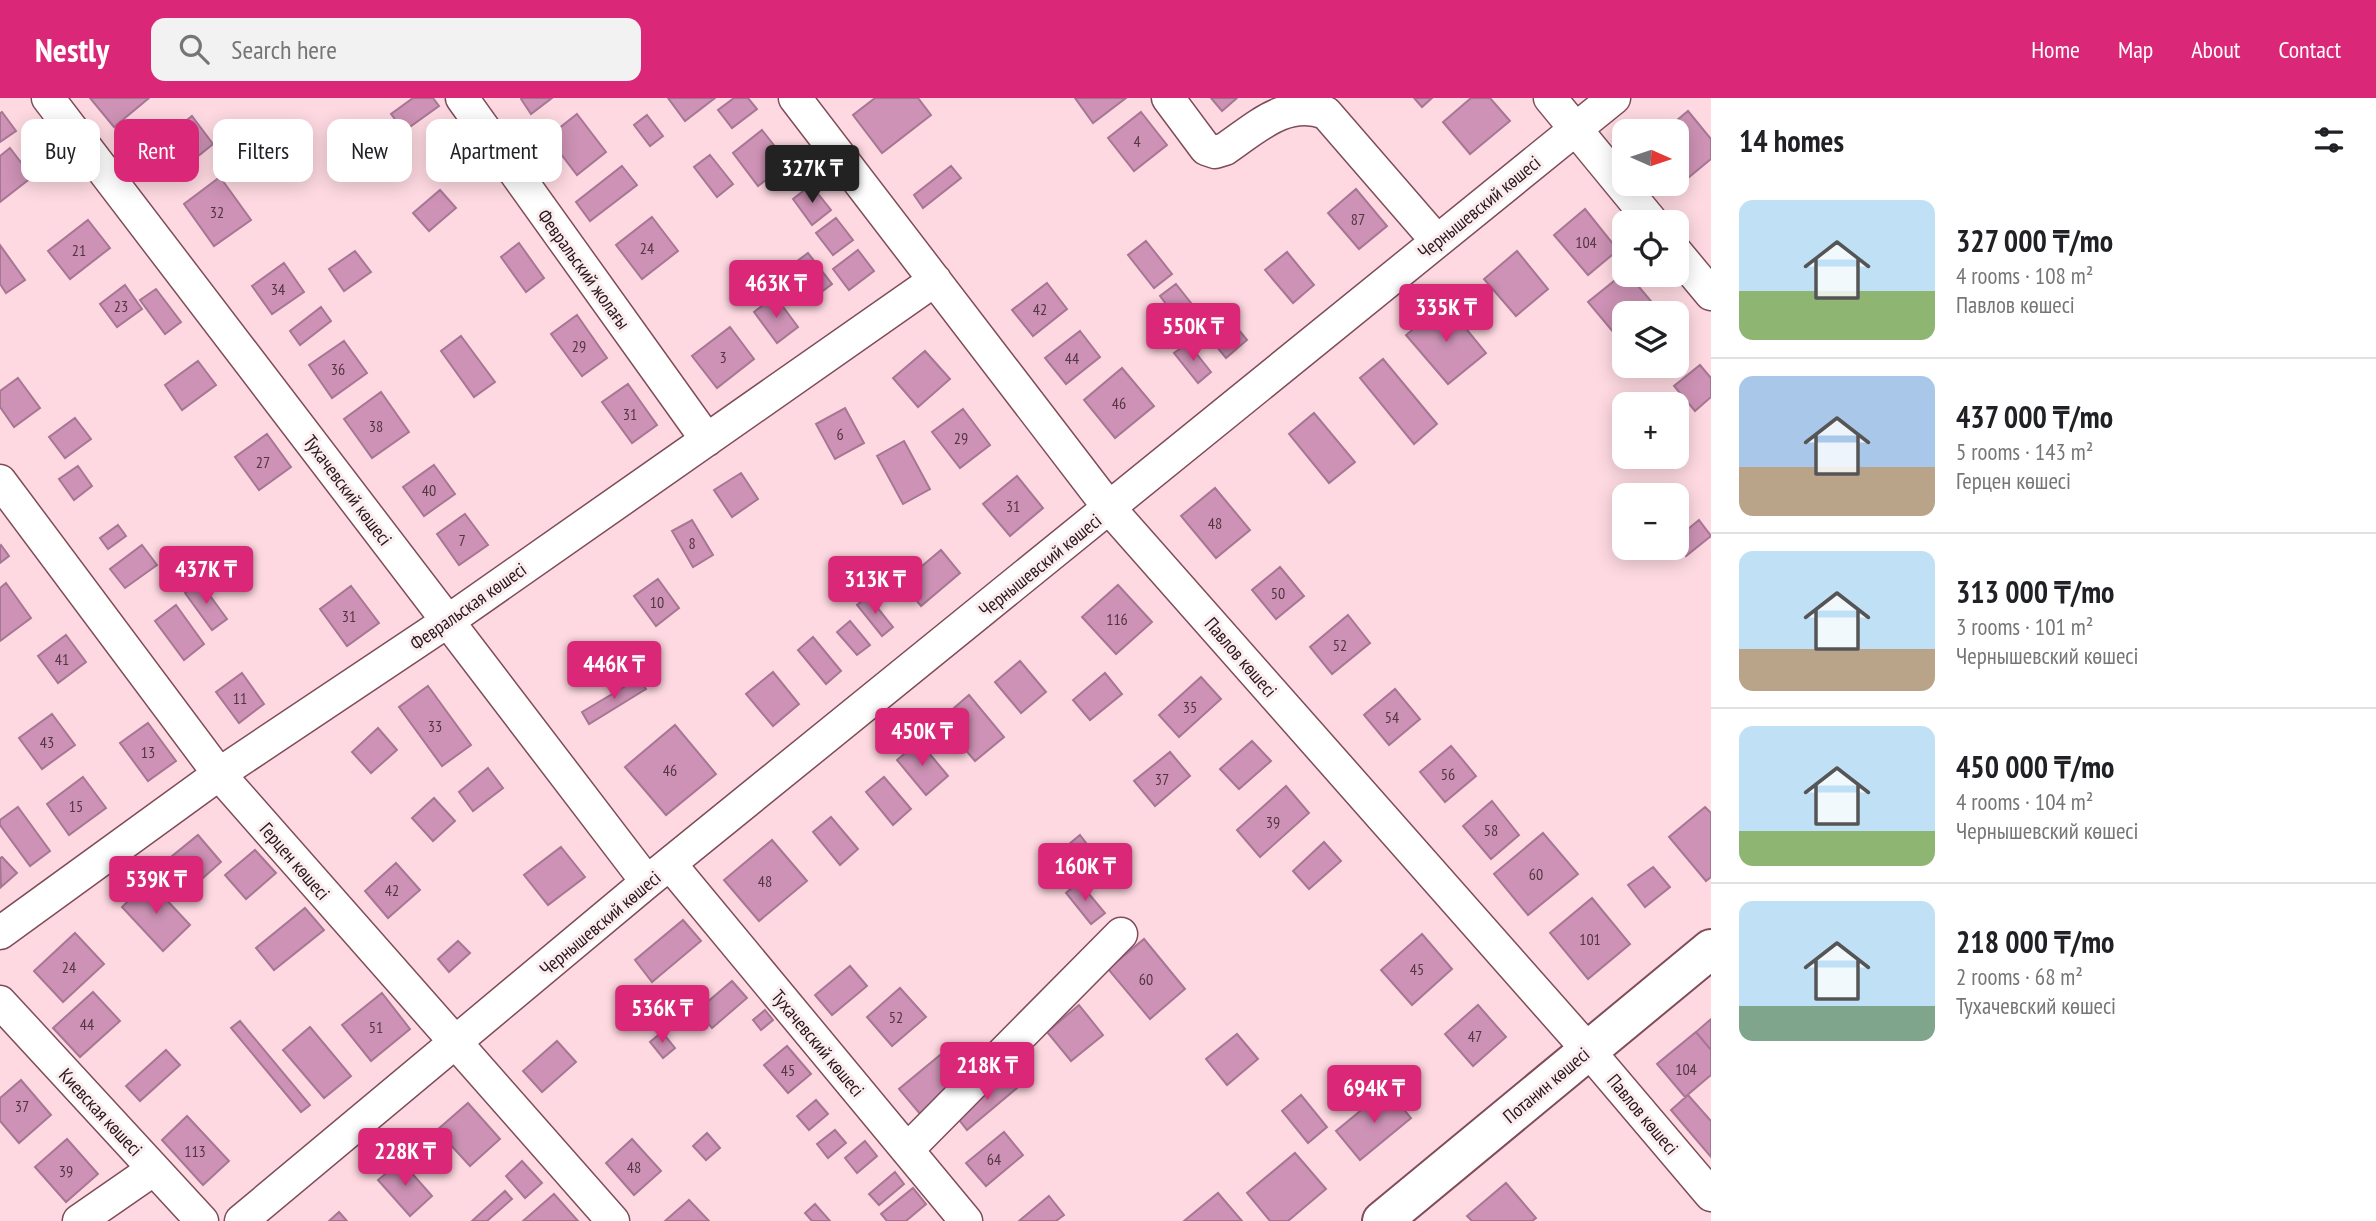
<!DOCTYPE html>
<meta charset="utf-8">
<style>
:root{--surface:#fff;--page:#f2f2f2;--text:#202124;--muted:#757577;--line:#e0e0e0;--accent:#db2777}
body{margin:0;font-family:"PT Sans Narrow",sans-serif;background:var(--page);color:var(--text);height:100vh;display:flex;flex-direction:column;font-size:26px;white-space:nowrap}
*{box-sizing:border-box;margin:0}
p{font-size:23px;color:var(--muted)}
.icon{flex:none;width:38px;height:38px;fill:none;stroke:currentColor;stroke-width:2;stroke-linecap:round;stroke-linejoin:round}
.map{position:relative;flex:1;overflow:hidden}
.side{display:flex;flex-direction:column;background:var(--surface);width:665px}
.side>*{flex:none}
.guide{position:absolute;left:21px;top:21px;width:665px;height:63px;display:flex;gap:14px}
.needle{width:46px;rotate:93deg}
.buttons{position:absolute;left:1612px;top:21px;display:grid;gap:14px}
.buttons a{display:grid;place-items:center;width:77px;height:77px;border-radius:14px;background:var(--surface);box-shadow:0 4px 18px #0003;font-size:35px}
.price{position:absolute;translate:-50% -60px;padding:0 16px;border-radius:7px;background:var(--accent);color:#fff;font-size:23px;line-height:46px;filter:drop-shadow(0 2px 4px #0008)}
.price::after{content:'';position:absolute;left:50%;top:42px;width:21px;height:16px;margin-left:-10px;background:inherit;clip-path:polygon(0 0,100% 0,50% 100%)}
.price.selected{background:#222;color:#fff}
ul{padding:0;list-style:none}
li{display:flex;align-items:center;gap:21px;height:175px;padding:0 28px}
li+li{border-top:2px solid var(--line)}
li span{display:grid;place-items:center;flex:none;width:196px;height:140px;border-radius:14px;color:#555}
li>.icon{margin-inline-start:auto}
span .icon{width:84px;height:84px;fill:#fffc;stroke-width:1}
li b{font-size:30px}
h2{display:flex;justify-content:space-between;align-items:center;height:84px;padding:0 28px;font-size:30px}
.pill{padding:0 24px;border-radius:14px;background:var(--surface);box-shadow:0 4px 18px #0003;font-size:24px;line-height:63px}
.pill.selected{background:var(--accent);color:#fff}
header{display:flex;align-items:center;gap:42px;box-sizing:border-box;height:98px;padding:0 35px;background:var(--accent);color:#fff}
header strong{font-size:33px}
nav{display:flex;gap:38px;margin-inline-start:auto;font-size:24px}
.search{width:490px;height:63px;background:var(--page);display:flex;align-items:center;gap:18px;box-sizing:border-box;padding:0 24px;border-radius:14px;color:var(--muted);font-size:26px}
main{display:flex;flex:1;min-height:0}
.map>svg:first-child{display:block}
.building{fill:#cd92b5;stroke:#a67793;stroke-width:2}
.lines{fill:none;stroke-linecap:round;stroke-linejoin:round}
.minor-casing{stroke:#7f4c5a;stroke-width:35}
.major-casing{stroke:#7f4c5a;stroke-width:42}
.minor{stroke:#fff;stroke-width:32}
.major{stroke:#fff;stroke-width:38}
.labels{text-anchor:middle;stroke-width:6;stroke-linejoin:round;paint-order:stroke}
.number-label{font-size:16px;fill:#543542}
.street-label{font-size:19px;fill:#2b161b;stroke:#faedf0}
</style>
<header>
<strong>Nestly</strong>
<div class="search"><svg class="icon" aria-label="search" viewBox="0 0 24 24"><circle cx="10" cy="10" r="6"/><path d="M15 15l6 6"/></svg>Search here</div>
<nav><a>Home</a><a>Map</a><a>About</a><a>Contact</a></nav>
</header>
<main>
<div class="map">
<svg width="1711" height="1123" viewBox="0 0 1711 1123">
<rect width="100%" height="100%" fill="#fed9e1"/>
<path class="building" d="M90 0H149L114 29Z
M413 0H433L439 8 404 33 391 16Z
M522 0H552L531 16 521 1Z
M668 0H715L685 23Z
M734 0H748L757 11 732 30 718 12Z
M875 0H918L931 17 882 55 853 17Z
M1075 0H1126L1093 25Z
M1211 0H1237L1222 13Z
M1414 0H1432L1422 9Z
M1471 0H1490L1510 23 1470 56 1443 24Z
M1688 13 1711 41V61L1683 84 1676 76V33H1664Z
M2 14 16 33 0 44V15Z
M1141 14 1167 47 1134 73 1108 40Z
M577 16 606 54 577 77 548 39Z
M647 17 663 38 650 48 634 27Z
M192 18 213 46 176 76 154 49Z
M762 32 788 65 758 88 733 55Z
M361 49 371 60 360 70 350 59Z
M10 50 32 79 0 104V58Z
M710 57 733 86 717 99 694 69Z
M622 68 637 87 590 123 576 104Z
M951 68 961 80 923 110 914 97Z
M220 79 251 122 214 148 184 106Z
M811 87 831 112 812 127 793 101Z
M1356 91 1387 128 1359 151 1328 115Z
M440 92 456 110 429 133 413 115Z
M1585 111 1618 152 1588 177 1554 137Z
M652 119 678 153 642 181 616 147Z
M836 120 853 142 833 157 816 135Z
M88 122 110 150 70 181 48 153Z
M1146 143 1172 176 1154 190 1128 157Z
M519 145 544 180 526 194 501 159Z
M0 147 25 182 6 195 0 186Z
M858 152 874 173 849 192 833 171Z
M355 153 371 174 344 193 329 171Z
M1517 153 1548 191 1516 218 1484 181Z
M1287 154 1314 187 1293 205 1265 172Z
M808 155 832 186 816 198 792 167Z
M284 165 304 194 272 216 252 188Z
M1624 175 1629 177 1661 215H1624V247L1588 204Z
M1047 185 1067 211 1033 238 1012 212Z
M1176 186 1195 210 1179 223 1160 198Z
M125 187 142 211 117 229 100 206Z
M156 191 181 224 165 236 140 202Z
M775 198 798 229 777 245 754 214Z
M1445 205 1486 255 1448 286 1406 237Z
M321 209 331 223 300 247 290 233Z
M1220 209 1247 242 1226 260 1198 226Z
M577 217 607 260 582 278 551 236Z
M730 229 754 261 717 290 692 258Z
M1080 233 1100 259 1066 286 1045 260Z
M461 238 495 284 474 299 441 253Z
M344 243 367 275 332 300 309 267Z
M1188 245 1211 274 1198 285 1174 255Z
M925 253 950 281 918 309 893 280Z
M1383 261 1437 326 1414 346 1360 280Z
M198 263 216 287 182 312 165 287Z
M1700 267 1711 280V299L1695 313 1674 288Z
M1122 270 1154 308 1115 340 1084 302Z
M18 280 40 310 14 329 0 309V293Z
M628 286 657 327 632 345 602 304Z
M381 294 409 334 372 360 344 321Z
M845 310 864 345 835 361 816 326Z
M963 311 990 347 960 370 932 334Z
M1314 315 1355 364 1329 385 1289 336Z
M75 320 91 341 65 360 49 339Z
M267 336 291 369 259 392 235 359Z
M904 343 930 391 903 406 877 358Z
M434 367 455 396 424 418 403 389Z
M78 368 92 388 74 402 59 381Z
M741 375 758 401 732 419 714 392Z
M1017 378 1043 410 1010 438 983 406Z
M1215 390 1250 432 1216 460 1181 418Z
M465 416 488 447 459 467 437 436Z
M692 422 713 457 693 469 672 433Z
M1699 422 1711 438 1686 458 1676 446V441Z
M118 427 126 438 108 451 100 440Z
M1 447 9 458 0 465V448Z
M142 447 157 467 125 490 110 471Z
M941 452 960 475 921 508 902 485Z
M1280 469 1304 498 1276 521 1252 492Z
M658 481 679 510 656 528 634 498Z
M200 484 227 521 212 532 185 495Z
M6 485 31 520 0 543V490Z
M1118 487 1152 524 1116 556 1082 519Z
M351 488 379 525 347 548 320 511Z
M868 498 893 529 882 538 857 507Z
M176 507 204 546 184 562 155 523Z
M1348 517 1370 545 1332 576 1310 549Z
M850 523 870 547 857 557 837 534Z
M66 537 86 564 58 585 38 558Z
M813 539 841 573 826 586 798 552Z
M1020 563 1046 594 1021 615 995 584Z
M773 574 799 606 773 628 746 596Z
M242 575 264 606 239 625 216 594Z
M1105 575 1122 596 1090 622 1073 602Z
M1201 579 1221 601 1179 639 1159 617Z
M639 580 646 591 589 626 582 614Z
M428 588 471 647 442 668 399 609Z
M1395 591 1420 621 1389 647 1364 617Z
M969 597 1004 639 975 663 940 622Z
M52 616 75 647 42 671 19 640Z
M148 625 176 663 148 683 120 645Z
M675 627 716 676 666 717 625 669Z
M378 630 397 652 371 675 352 654Z
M919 643 948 678 926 697 897 662Z
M1252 643 1271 663 1239 691 1220 671Z
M1451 648 1476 678 1445 704 1420 674Z
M1170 654 1190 678 1155 708 1134 683Z
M488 670 503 690 473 713 459 694Z
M83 679 106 710 69 737 47 706Z
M884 679 911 711 893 727 866 694Z
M1286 688 1309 715 1260 759 1237 732Z
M434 700 455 723 433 743 412 720Z
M1492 703 1519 737 1491 761 1463 728Z
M18 709 50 753 30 768 0 727V722Z
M1705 709 1711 715V779L1706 783 1669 739Z
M831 719 858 751 840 767 813 734Z
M1543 735 1578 776 1528 817 1494 776Z
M198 737 221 764 195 787 171 759Z
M1080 737 1096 758 1079 773 1062 752Z
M772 742 807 783 759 823 724 782Z
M1324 744 1341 763 1309 791 1293 773Z
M561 749 585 779 548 807 524 777Z
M255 752 276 775 246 801 225 777Z
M2 759 17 775 1 789 0 760Z
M396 765 420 792 388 820 365 793Z
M1653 769 1670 789 1645 809 1628 787Z
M149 783 190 827 163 853 122 809Z
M1079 784 1105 815 1091 826 1066 795Z
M1592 800 1630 846 1588 881 1550 835Z
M305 810 324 832 274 872 256 850Z
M683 822 701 843 652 884 635 862Z
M75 835 104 866 63 904 34 873Z
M1422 836 1452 871 1412 907 1381 872Z
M1144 841 1185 891 1150 921 1108 871Z
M458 843 470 855 449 874 438 861Z
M850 868 867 888 832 917 815 897Z
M732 883 747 900 712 930 698 912Z
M900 890 926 919 892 948 867 919Z
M93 894 120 923 80 959 53 930Z
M382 895 410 931 371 963 342 927Z
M1079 907 1103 937 1071 963 1047 934Z
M1478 907 1506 939 1473 968 1445 936Z
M765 912 773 922 761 932 753 922Z
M1711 921V952L1696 934Z
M240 923 310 1007 301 1014 231 930Z
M310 929 351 978 324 1000 283 952Z
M662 934 675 950 663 960 650 944Z
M1696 934 1711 952V977L1685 999 1657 966Z
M1237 936 1258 961 1227 987 1206 961Z
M557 943 576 964 542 994 523 973Z
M787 948 811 976 788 995 764 967Z
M166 952 180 967 140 1003 126 988Z
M945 953 966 979 921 1017 899 991Z
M1006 976 1017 990 967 1032 956 1018Z
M21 982 51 1017 19 1045 0 1023V1000Z
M1387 991 1411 1020 1360 1062 1336 1033Z
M1301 997 1327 1029 1308 1045 1282 1013Z
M1688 997 1711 1023V1059L1671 1012Z
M816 1002 828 1016 809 1032 797 1018Z
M468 1005 500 1041 470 1068 437 1032Z
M187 1018 229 1063 203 1087 162 1042Z
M835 1032 846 1045 828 1060 817 1046Z
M1004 1034 1023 1057 986 1088 966 1065Z
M707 1035 720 1050 706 1062 693 1048Z
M67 1041 98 1076 66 1104 35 1069Z
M632 1041 661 1073 634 1097 606 1065Z
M865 1043 877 1058 857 1075 845 1060Z
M1295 1055 1326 1091 1288 1123H1270L1247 1095Z
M401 1063 432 1098 410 1118 378 1082Z
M522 1063 542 1085 525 1100 506 1078Z
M895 1074 904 1086 879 1107 869 1096Z
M1506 1085 1536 1120 1532 1123H1472L1467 1118Z
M913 1090 926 1106 906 1123H887L881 1116Z
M505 1093 512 1101 487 1123H472Z
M1218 1095 1242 1123H1184Z
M554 1096 578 1123H523Z
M1049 1098 1064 1117 1056 1123H1019Z
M689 1102 709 1123H665Z
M815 1106 830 1123H812L805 1115Z
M339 1114 347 1123H329Z"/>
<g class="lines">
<defs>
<path id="minor" d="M48 0 647 784
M462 0 707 342
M795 0 1110 411 1588 952 1711 1097
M1168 0 1206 51 1215 54 1225 51C1256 30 1286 0 1326 15L1437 143
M1550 0 1652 124
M1676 154 1711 196
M0 383 219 676 613 1123
M670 766 966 1123
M0 835 219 676 448 523 935 182
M0 904 202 1123
M907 1052 1121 836
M79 1123 154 1071
M241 1123 647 784 1614 0"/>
<path id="major" d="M1382 1123 1711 851"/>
</defs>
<use href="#minor" class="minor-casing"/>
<use href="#major" class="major-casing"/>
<use href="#minor" class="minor"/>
<use href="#major" class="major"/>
</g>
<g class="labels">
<g class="number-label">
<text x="1137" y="49">4</text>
<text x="217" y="120">32</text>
<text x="1358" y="127">87</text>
<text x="1586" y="150">104</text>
<text x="647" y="156">24</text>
<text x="79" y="158">21</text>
<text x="278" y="197">34</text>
<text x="121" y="214">23</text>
<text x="1040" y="217">42</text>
<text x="579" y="254">29</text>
<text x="723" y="265">3</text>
<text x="1072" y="266">44</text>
<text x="338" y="277">36</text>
<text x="1119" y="311">46</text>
<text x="630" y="322">31</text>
<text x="376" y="334">38</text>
<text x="840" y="342">6</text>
<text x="961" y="346">29</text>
<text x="263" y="370">27</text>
<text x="429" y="398">40</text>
<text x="1013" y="414">31</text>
<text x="1215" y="431">48</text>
<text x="462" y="448">7</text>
<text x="692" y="451">8</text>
<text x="1278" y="501">50</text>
<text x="657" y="510">10</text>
<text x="349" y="524">31</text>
<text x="1117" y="527">116</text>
<text x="1340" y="553">52</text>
<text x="62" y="567">41</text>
<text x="240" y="606">11</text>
<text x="1190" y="615">35</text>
<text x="1392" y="625">54</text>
<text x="435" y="634">33</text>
<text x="47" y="650">43</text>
<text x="148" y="660">13</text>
<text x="670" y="678">46</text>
<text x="1448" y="682">56</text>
<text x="1162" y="687">37</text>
<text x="76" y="714">15</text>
<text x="1273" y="730">39</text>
<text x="1491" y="738">58</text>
<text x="1536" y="782">60</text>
<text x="765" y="789">48</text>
<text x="392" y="798">42</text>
<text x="1590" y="847">101</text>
<text x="69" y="875">24</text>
<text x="1417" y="877">45</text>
<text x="1146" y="887">60</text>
<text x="896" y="925">52</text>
<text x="87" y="932">44</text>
<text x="376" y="935">51</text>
<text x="1475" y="944">47</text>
<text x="1686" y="977">104</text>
<text x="788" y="978">45</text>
<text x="22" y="1014">37</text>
<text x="195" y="1059">113</text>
<text x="994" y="1067">64</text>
<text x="634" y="1075">48</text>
<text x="66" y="1079">39</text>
</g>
<g class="street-label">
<text transform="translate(1479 109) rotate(-39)" y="7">Чернышевский көшесі</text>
<text transform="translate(584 171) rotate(54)" y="7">Февральский жолағы</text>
<text transform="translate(348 392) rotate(53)" y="7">Тухачевский көшесі</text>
<text transform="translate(1040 467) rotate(-39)" y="7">Чернышевский көшесі</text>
<text transform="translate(468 508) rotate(-35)" y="7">Февральская көшесі</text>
<text transform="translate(1241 559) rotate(49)" y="7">Павлов көшесі</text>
<text transform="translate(295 763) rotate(49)" y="7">Герцен көшесі</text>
<text transform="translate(600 825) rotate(-40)" y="7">Чернышевский көшесі</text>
<text transform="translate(818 945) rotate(50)" y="7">Тухачевский көшесі</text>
<text transform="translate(1546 987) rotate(-40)" y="7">Потанин көшесі</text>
<text transform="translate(101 1014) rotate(47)" y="7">Киевская көшесі</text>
<text transform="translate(1643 1016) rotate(50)" y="7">Павлов көшесі</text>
</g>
</g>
</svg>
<div class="buttons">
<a><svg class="needle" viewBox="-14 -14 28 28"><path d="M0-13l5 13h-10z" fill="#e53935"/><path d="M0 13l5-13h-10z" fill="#757577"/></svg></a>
<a><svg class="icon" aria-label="locate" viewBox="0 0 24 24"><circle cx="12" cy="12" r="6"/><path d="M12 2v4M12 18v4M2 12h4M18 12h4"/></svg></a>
<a><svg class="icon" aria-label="layers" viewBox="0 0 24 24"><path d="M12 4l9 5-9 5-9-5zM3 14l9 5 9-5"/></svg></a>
<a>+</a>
<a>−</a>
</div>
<b class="price selected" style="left:812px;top:107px">327K ₸</b>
<b class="price" style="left:776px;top:222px">463K ₸</b>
<b class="price" style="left:1446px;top:246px">335K ₸</b>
<b class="price" style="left:1193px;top:265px">550K ₸</b>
<b class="price" style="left:206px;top:508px">437K ₸</b>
<b class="price" style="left:875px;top:518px">313K ₸</b>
<b class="price" style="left:614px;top:603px">446K ₸</b>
<b class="price" style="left:922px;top:670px">450K ₸</b>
<b class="price" style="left:1085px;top:805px">160K ₸</b>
<b class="price" style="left:156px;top:818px">539K ₸</b>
<b class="price" style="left:662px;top:947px">536K ₸</b>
<b class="price" style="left:987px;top:1004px">218K ₸</b>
<b class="price" style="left:1374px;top:1027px">694K ₸</b>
<b class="price" style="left:405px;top:1090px">228K ₸</b>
<div class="guide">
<a class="pill">Buy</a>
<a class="pill selected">Rent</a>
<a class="pill">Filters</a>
<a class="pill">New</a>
<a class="pill">Apartment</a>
</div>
</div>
<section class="side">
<h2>14 homes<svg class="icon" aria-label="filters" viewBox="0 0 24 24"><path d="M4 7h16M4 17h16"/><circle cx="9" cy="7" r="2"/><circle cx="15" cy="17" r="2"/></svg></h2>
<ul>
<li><span style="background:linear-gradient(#bfe0f5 65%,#8fb573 0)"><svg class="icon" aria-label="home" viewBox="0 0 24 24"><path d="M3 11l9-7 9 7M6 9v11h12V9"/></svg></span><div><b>327 000 ₸/mo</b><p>4 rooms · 108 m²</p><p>Павлов көшесі</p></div></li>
<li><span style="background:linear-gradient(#a9c7e8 65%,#b9a48a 0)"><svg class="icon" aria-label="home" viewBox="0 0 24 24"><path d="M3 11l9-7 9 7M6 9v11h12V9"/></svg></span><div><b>437 000 ₸/mo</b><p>5 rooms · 143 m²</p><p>Герцен көшесі</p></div></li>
<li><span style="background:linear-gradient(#bfe0f5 70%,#b9a48a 0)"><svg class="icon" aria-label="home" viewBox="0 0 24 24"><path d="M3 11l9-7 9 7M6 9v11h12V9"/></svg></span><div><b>313 000 ₸/mo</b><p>3 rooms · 101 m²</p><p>Чернышевский көшесі</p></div></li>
<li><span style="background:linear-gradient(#bfe0f5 75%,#8fb573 0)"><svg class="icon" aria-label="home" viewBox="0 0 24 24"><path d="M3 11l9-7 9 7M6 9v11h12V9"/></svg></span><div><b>450 000 ₸/mo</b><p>4 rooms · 104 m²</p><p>Чернышевский көшесі</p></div></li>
<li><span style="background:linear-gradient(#bfe0f5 75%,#7fa58c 0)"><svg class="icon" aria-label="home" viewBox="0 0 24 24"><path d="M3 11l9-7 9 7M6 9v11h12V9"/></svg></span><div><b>218 000 ₸/mo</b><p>2 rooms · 68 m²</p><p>Тухачевский көшесі</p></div></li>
</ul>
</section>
</main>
